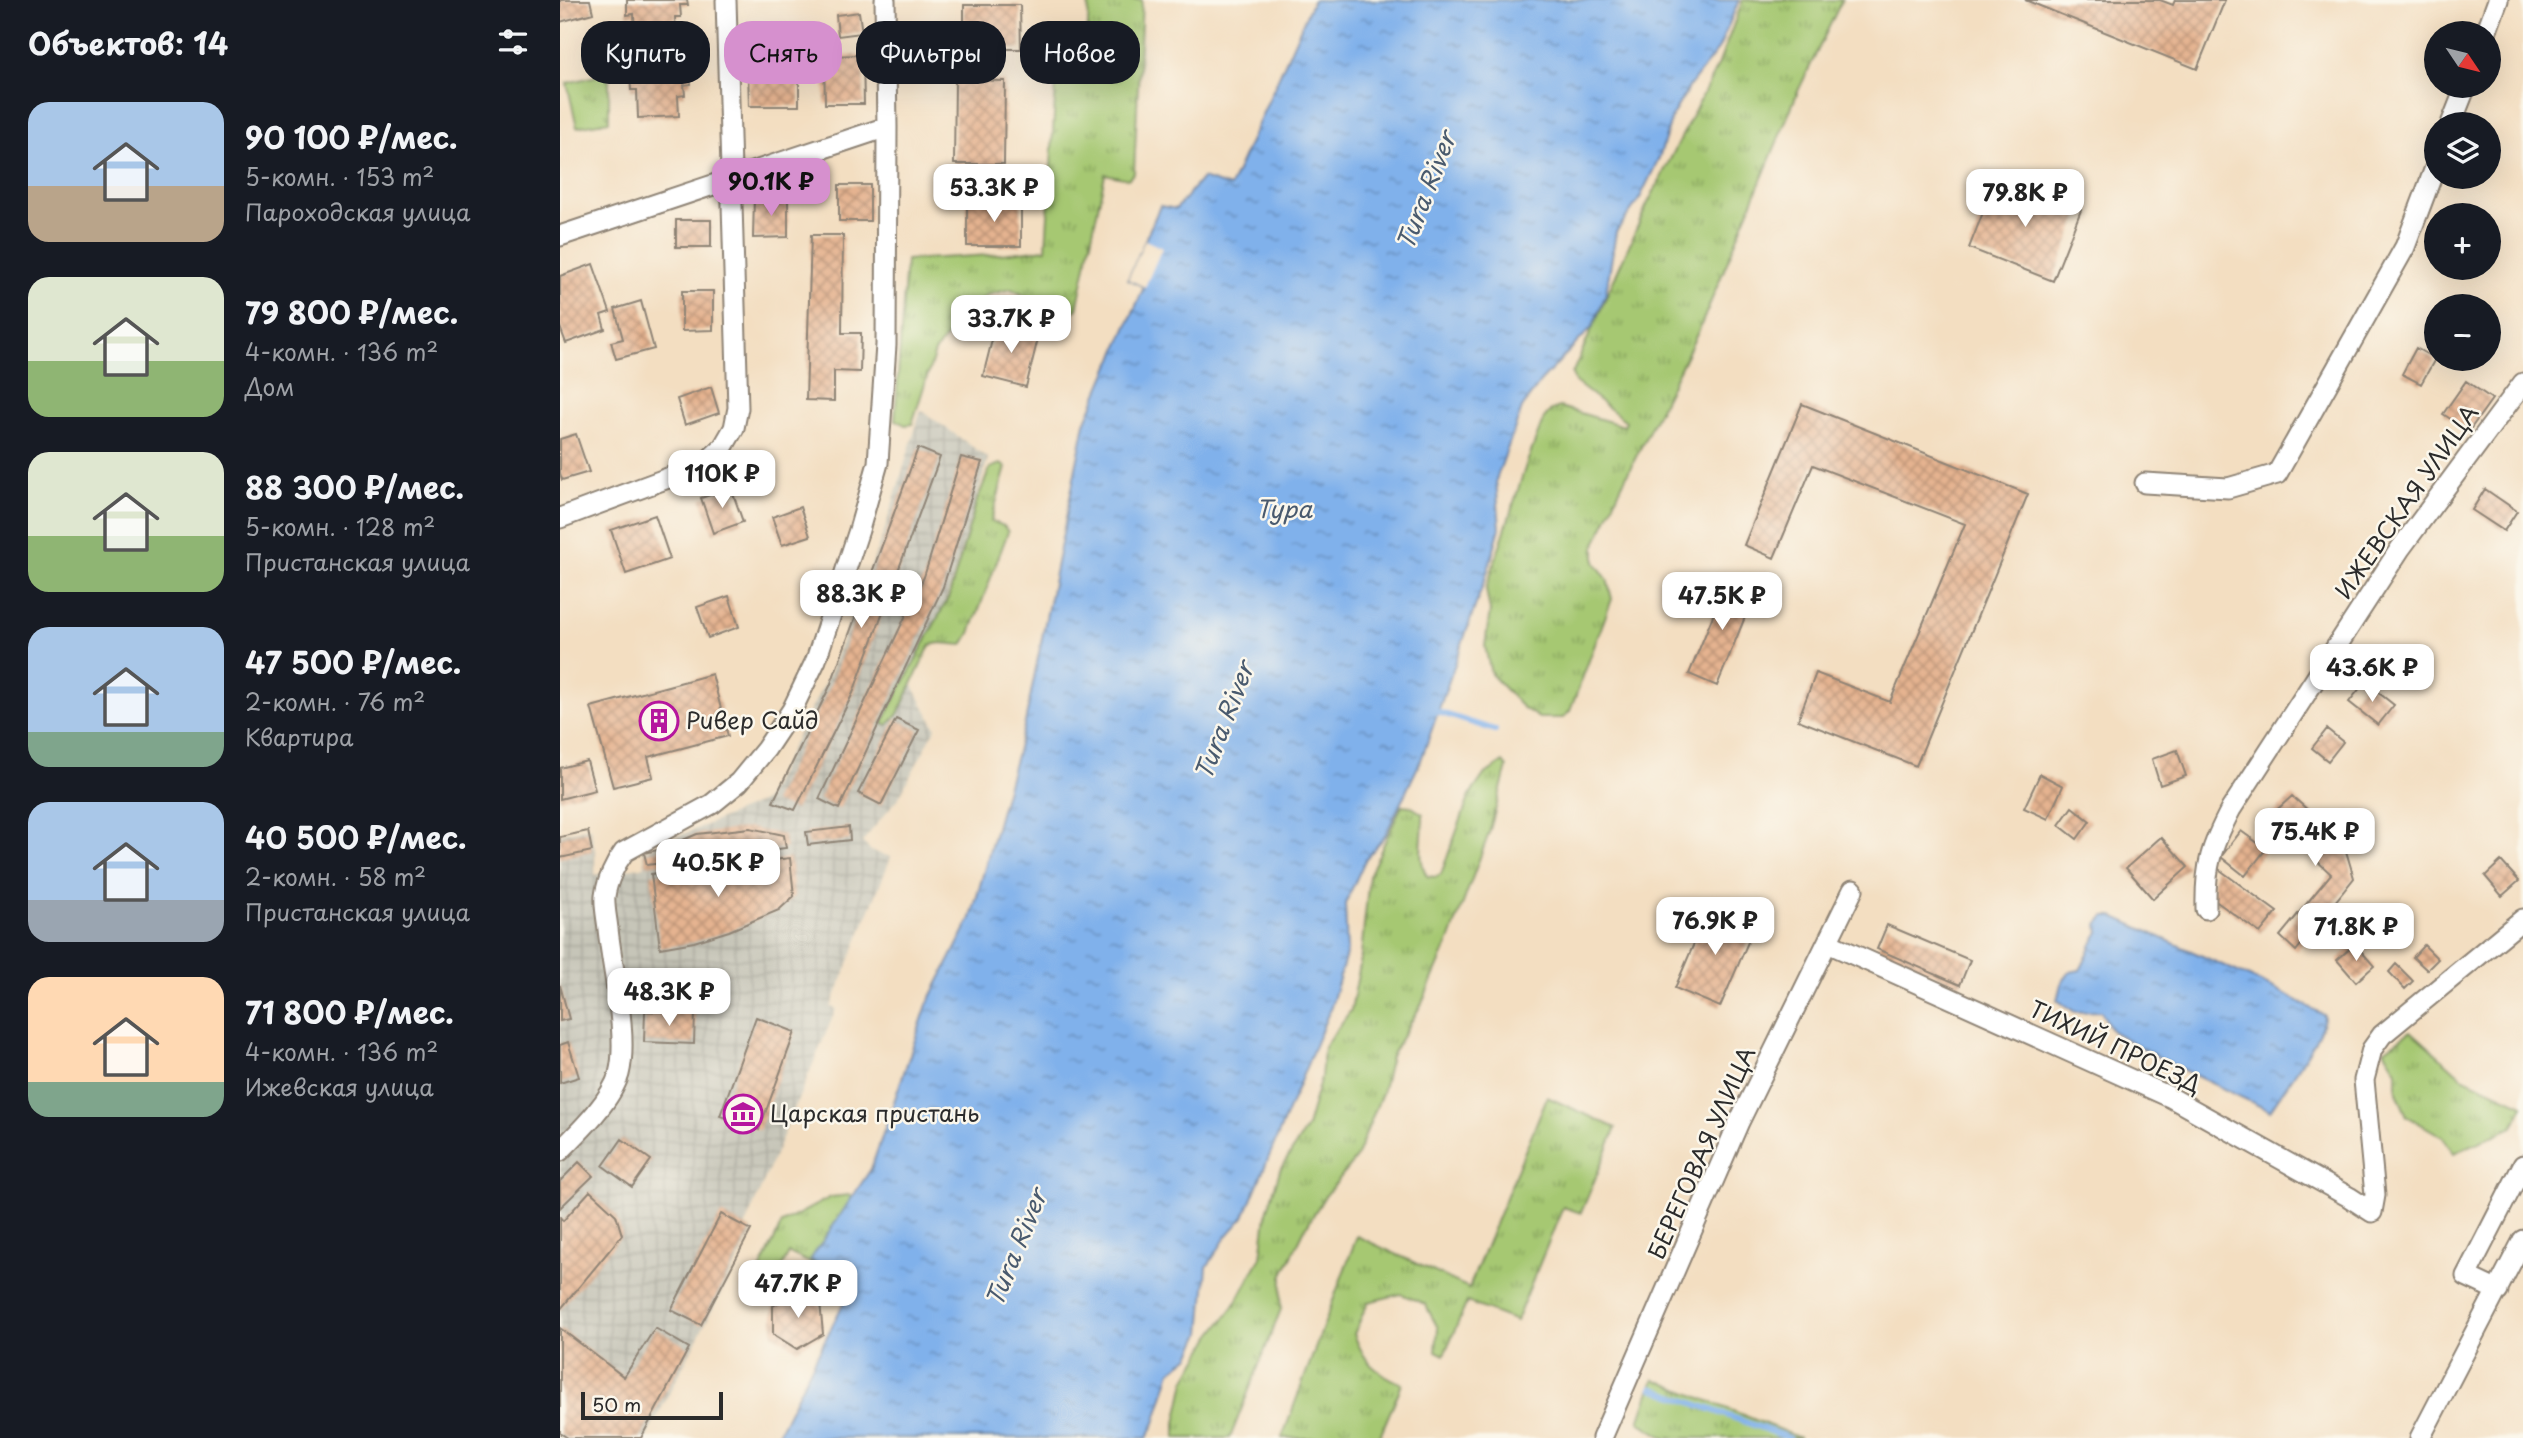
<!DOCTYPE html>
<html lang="ru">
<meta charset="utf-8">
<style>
:root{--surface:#171b24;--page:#20242c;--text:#f1f3f6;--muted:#9ea1a6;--accent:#d690ce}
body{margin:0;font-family:"Playpen Sans",sans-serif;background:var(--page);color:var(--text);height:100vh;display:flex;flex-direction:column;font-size:26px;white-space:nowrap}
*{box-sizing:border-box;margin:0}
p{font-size:23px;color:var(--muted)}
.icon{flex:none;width:38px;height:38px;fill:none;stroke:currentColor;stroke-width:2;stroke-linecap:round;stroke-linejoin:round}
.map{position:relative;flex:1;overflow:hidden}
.panel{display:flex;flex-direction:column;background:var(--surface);width:560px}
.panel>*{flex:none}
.guide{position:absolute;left:21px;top:21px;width:665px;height:63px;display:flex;gap:14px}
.needle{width:46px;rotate:125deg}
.fabs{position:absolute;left:1864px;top:21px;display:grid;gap:14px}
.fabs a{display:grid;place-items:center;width:77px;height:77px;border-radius:50%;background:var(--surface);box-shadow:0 7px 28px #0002;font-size:35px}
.scale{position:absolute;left:21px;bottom:18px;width:142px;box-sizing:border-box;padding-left:7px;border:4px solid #2b2b2b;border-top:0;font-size:19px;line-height:24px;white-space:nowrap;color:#2b2b2b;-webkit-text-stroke:5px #fbf7ec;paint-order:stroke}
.price{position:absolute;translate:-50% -60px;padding:0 16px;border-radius:14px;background:#fff;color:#222;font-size:23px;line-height:46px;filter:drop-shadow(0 2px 4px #0008)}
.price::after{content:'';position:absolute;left:50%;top:42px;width:21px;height:16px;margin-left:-10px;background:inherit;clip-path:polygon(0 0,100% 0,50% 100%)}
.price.on{background:var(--accent);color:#111}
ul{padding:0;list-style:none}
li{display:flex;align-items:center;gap:21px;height:175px;padding:0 28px}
li span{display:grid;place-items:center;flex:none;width:196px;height:140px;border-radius:21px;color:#555}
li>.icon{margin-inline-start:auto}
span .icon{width:84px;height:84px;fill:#fffc;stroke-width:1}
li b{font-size:30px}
h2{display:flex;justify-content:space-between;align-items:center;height:84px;padding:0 28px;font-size:30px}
.chip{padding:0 24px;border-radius:28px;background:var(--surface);box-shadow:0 7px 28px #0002;font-size:24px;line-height:63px}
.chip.on{background:var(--accent);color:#111}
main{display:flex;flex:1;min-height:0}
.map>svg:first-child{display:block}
.industrial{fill:url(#industrial-grid)}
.grass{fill:url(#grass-tufts);stroke:#687a4e;stroke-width:2}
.water{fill:url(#water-ripples);stroke:#566e8b;stroke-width:2}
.pier{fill:#f3dec1}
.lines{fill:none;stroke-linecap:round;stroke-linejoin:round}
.stream{stroke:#80b1eb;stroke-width:6}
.building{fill:url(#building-cross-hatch)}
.minor-casing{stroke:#8f8476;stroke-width:23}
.minor{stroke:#fff;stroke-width:19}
.labels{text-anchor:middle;stroke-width:5;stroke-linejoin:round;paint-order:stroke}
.street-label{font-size:23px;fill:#2b2b2b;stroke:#fbf7ec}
.poi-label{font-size:23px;fill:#2b2b2b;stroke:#fbf7ec;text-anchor:start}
.water-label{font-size:24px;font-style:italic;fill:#495a6e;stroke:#fbf7ec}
</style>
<main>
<section class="panel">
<h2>Объектов: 14<svg class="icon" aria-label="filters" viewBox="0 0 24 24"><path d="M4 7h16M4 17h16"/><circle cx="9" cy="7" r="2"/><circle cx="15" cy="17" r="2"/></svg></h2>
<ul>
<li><span style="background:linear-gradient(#a9c7e8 60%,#b9a48a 0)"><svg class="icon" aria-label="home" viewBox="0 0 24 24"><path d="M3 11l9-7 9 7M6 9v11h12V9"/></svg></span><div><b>90 100 ₽/мес.</b><p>5-комн. · 153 m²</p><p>Пароходская улица</p></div></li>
<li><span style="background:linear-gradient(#dfe7d0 60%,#8fb573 0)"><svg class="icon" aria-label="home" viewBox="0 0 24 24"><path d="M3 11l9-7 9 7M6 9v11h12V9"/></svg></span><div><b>79 800 ₽/мес.</b><p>4-комн. · 136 m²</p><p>Дом</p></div></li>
<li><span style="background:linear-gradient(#dfe7d0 60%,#8fb573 0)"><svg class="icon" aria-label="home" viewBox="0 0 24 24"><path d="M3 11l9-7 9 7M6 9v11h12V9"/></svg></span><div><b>88 300 ₽/мес.</b><p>5-комн. · 128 m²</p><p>Пристанская улица</p></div></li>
<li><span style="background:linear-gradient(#a9c7e8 75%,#7fa58c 0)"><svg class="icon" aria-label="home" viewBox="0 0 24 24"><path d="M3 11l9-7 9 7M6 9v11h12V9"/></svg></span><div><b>47 500 ₽/мес.</b><p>2-комн. · 76 m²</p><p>Квартира</p></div></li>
<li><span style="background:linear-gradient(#a9c7e8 70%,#9aa5b1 0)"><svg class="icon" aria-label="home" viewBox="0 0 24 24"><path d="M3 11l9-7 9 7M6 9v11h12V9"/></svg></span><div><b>40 500 ₽/мес.</b><p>2-комн. · 58 m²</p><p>Пристанская улица</p></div></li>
<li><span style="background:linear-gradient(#ffd9b3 75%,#7fa58c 0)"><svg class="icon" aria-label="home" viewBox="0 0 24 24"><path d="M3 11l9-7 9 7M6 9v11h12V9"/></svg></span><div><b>71 800 ₽/мес.</b><p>4-комн. · 136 m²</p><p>Ижевская улица</p></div></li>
</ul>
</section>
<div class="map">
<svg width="1963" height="1438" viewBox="0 0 1963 1438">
<defs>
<pattern id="industrial-grid" width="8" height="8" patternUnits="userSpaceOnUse" patternTransform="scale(1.75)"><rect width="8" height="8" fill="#c6c5b8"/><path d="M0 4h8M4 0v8" fill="none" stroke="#aaa99e"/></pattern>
<pattern id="grass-tufts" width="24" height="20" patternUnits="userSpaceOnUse" patternTransform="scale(1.75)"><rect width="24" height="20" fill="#a6c872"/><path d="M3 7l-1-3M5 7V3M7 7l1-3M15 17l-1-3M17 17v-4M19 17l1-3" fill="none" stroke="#87a35e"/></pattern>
<pattern id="water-ripples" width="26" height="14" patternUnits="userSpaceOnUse" patternTransform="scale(1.75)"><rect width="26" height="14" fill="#80b1eb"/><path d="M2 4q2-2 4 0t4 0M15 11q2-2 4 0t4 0" fill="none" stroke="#6990bf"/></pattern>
<pattern id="building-cross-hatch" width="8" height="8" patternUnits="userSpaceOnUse" patternTransform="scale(1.75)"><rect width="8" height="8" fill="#e5b390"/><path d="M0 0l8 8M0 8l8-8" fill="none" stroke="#ba9276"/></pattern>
</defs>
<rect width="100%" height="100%" fill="#fbf7ec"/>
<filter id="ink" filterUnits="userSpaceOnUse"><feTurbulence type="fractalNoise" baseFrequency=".0143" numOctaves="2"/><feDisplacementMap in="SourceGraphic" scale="14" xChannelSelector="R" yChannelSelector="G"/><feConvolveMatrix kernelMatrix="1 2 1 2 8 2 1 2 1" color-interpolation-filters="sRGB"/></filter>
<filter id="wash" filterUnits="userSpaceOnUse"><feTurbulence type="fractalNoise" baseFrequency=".00686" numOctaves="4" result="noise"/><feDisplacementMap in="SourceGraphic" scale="28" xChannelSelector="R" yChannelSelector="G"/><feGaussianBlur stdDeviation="1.57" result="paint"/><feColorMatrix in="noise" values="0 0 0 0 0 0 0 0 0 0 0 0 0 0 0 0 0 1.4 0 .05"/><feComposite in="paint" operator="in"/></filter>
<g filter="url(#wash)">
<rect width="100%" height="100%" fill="#f3dec1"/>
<path class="industrial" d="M361 410 428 458 388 594 351 682 376 728 339 797 302 842 311 851 331 857 271 1007 276 1009 185 1226 193 1231 86 1438H0V834L30 827 35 851V875L85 866 83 851 204 801 270 672 324 532Z"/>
<path class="grass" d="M529 0H582L574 173 568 179 545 174 517 309 506 316 451 289 427 295 394 326 375 352 352 424 345 425 335 419 346 260 431 255 486 249 498 49 527 46Z
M1183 0H1282L1239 89 1139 330 1061 487 1035 546V562L1047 579 1052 599 1010 711 1003 718H979L962 707 931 674 925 646 930 611 926 589 966 465 984 418 991 410 1000 407 1064 426 1066 421 1015 382 1012 374 1087 205 1159 63Z
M49 73V121L17 127 7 83Z
M440 464 446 467 431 521 444 526 448 532 410 633 403 645 380 643 370 645 338 714 328 725 322 724 389 596 417 500 430 468Z
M943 762 947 767 929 833 889 941 861 1005 831 1056 822 1093 796 1158 763 1199 745 1229 722 1276 721 1309 670 1438H616V1423L625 1381 651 1336 674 1306 701 1257 706 1216 720 1170 747 1127 761 1077 764 1047 791 1010 800 965 809 876 842 805 850 806 863 814C864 837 856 856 867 876L875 877 881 874 910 795 924 775Z
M1851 1031 1902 1077 1963 1105 1953 1127 1894 1153 1883 1137 1847 1116 1837 1093V1071L1824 1050Z
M987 1097 1056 1128 1021 1213 1003 1207 956 1321 907 1302 884 1355 876 1351 878 1328 865 1304 841 1294 808 1302 794 1334C805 1364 814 1371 842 1384L819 1438H722L797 1236 909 1288Z
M289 1195 298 1200 304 1210 267 1271 229 1253 205 1300 195 1298 192 1288 222 1223 271 1197Z
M1094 1379 1240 1438H1105L1079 1422Z"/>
<path class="water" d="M753 0H1179L1159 48 1129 87 1113 114 1099 158 1080 198 1056 232 1046 293 1033 326 980 382 962 408 936 480 940 528 927 573 861 760 825 836 805 860 785 904 787 951 771 1007 684 1217 666 1237 647 1267 641 1333 630 1356 611 1371 595 1423 587 1438H216L294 1282 250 1260 311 1169 367 1005 411 918 465 723 525 423 584 287 568 279 600 206 616 209 642 178 670 187Z
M1545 916H1553L1716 989 1764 1015C1765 1034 1722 1091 1710 1111L1611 1064 1552 1031 1541 1011 1515 1012 1497 1000 1501 984 1510 972 1520 970C1528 957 1530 944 1539 932L1538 924Z"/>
<path class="pier" d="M585 240 602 248 585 287 568 279Z"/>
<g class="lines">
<path class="stream" d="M878 712 935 730
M1092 1388 1229 1438"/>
</g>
<g id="blocks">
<path class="building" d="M0 0H30L33 13 0 22Z
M67 0H127L128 5H120L121 17H115L117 50H123L124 63H130L131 84 124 85 125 95 118 96 119 116 78 118 77 90H71L69 57H76L74 14 67 15Z
M1465 0H1600L1613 5 1615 0H1665L1637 69Z
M404 5H460L461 49H404Z
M299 12 302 33 278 36 276 15Z
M303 55 304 104H265L264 56Z
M188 69H239V106H189Z
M395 80 445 81 444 164H394Z
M1437 177 1521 210 1493 281 1409 248Z
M279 185H310V221H279Z
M194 198H228V237L193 238Z
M407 202H461V246H407Z
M116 220H151V247H116Z
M251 235H283L282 333H301L300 372 274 371V401L246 400Z
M33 264 50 312 41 315 45 329 6 343 0 327V276Z
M122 291H153V330L122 331Z
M81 301 94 349 56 359 51 342 63 339 55 309Z
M436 324 479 334 466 387 423 376Z
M1856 348 1875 359 1861 384 1842 374Z
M1906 381 1932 399 1909 431 1883 414Z
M151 387 159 413 125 425 117 399Z
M1242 404 1468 494 1356 766 1238 720 1256 673 1330 702 1405 524 1253 465 1214 558 1184 545Z
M16 434 29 472 2 480 0 473V439Z
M358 448 380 457 293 693 235 810 213 802 270 686Z
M401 457 422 462 383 587 279 809 259 799 364 577Z
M171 488 183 522 153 533 141 498Z
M1925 489 1957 511 1944 531 1912 510Z
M240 507 250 536 222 545 212 517Z
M95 515 110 559 66 574 51 530Z
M1168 579 1196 590 1157 686 1129 674Z
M169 596 179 627 148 638 137 607Z
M152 674 168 736 88 757 93 777 53 787 31 707Z
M1805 682 1834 705 1818 725 1789 702Z
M336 719 359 730 321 805 298 793Z
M1767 729 1783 742 1768 761 1752 748Z
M1617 750 1626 776 1600 785 1592 759Z
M27 761 35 790 0 799V768Z
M1480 774 1503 786 1488 819 1464 808Z
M1732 796 1783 841 1794 878 1736 951 1720 936 1771 874 1755 859 1762 851 1738 829 1730 837 1709 817Z
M1512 807 1530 821 1517 839 1499 825Z
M289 827 290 840 248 845 246 832Z
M190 828 224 835 226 848 87 865 84 853 102 849 137 834Z
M28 831 32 851 0 858V837Z
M1681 831 1706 849 1685 876 1661 857Z
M1601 837 1628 867 1593 899 1566 868Z
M230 858 234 896 219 910 169 931 134 942 100 948 91 874Z
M1941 861 1959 881 1942 896 1925 876Z
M1656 867 1717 912 1700 933 1650 897Z
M1150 906 1195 926 1160 1007 1115 988Z
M1327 925 1410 960 1400 985 1317 949Z
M1795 944 1814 966 1796 982 1777 960Z
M1864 945 1878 959 1867 970 1853 957Z
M1836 964 1853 981 1845 989 1829 972Z
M0 985 9 1019 0 1021Z
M85 1011 135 1013 134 1044 84 1042Z
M196 1017 235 1032 199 1130 160 1116Z
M8 1042 19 1077 0 1083V1045Z
M62 1139 91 1160 72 1187 43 1166Z
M19 1162 33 1176 0 1208V1181Z
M30 1191 56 1215 62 1235 0 1310V1217L3 1221Z
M161 1214 191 1230 141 1325 111 1310Z
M238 1291 260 1302 263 1334 237 1349 213 1334V1306Z
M0 1328 64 1377 95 1328 129 1348 81 1438H8L0 1433Z"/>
</g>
</g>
<g filter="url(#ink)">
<use href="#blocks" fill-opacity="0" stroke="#8f8476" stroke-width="2"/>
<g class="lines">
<defs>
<path id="minor" d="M1926 33 1938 0
M1891 124 1906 86
M0 236 327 127
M1585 483 1668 488 1717 474 1845 247 1876 165
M0 518 143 465 163 447 174 428 178 408 166 0
M1646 909C1645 865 1651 847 1671 809L1840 549 1963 383
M1268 943 1610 1097 1789 1197 1812 1212 1815 1195 1804 1080 1812 1049 1822 1035 1963 919
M0 1151C20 1131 51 1101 59 1074 69 1036 52 969 48 929 47 919 44 906 45 896 47 881 55 864 64 852L152 804 179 782 206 749 232 710 256 660 299 530 318 463 326 345 327 127 325 0
M1938 1291 1906 1276 1963 1165
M1042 1438 1179 1122 1293 890
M1860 1438 1963 1240"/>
</defs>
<use href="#minor" class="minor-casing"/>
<use href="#minor" class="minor"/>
</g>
</g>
<defs>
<symbol id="building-ring" viewBox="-11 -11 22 22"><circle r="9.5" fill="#fbf7ec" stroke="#b5179e" stroke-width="1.5"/><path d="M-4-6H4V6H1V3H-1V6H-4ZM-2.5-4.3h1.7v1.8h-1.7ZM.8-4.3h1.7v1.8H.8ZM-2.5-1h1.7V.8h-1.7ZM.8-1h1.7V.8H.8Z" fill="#b5179e"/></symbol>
<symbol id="museum-ring" viewBox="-11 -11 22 22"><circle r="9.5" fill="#fbf7ec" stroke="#b5179e" stroke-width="1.5"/><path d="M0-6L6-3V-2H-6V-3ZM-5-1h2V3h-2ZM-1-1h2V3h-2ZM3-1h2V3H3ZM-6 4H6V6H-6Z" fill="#b5179e"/></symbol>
</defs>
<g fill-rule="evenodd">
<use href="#building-ring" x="77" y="699" width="44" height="44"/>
<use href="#museum-ring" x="161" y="1092" width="44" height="44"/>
</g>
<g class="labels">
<g class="street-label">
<text transform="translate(1847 502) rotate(-55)" y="8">ИЖЕВСКАЯ УЛИЦА</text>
<text transform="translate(1555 1047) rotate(25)" y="8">ТИХИЙ ПРОЕЗД</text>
<text transform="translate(1142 1153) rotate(-66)" y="8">БЕРЕГОВАЯ УЛИЦА</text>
</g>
<g class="poi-label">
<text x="126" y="729">Ривер Сайд</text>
<text x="210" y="1122">Царская пристань</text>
</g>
<g class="water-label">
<text transform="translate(867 191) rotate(-69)" y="8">Tura River</text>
<text x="724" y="518">Тура</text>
<text transform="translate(665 721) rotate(-69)" y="8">Tura River</text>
<text transform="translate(457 1248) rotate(-68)" y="8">Tura River</text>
</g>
</g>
</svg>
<div class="fabs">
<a><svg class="needle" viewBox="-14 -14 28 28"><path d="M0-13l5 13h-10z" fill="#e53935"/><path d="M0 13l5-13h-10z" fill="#9ea1a6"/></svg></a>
<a><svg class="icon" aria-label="layers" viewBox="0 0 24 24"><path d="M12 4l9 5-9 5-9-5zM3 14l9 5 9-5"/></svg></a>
<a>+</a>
<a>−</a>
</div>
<div class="scale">50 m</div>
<b class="price on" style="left:211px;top:218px">90.1K ₽</b>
<b class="price" style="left:434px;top:224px">53.3K ₽</b>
<b class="price" style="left:1465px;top:229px">79.8K ₽</b>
<b class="price" style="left:451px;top:355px">33.7K ₽</b>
<b class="price" style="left:162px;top:510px">110K ₽</b>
<b class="price" style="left:301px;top:630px">88.3K ₽</b>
<b class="price" style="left:1162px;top:632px">47.5K ₽</b>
<b class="price" style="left:1812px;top:704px">43.6K ₽</b>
<b class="price" style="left:1755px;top:868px">75.4K ₽</b>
<b class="price" style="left:158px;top:899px">40.5K ₽</b>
<b class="price" style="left:1155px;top:957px">76.9K ₽</b>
<b class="price" style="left:1796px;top:963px">71.8K ₽</b>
<b class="price" style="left:109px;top:1028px">48.3K ₽</b>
<b class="price" style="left:238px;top:1320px">47.7K ₽</b>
<div class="guide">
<a class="chip">Купить</a>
<a class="chip on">Снять</a>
<a class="chip">Фильтры</a>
<a class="chip">Новое</a>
</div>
</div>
</main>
